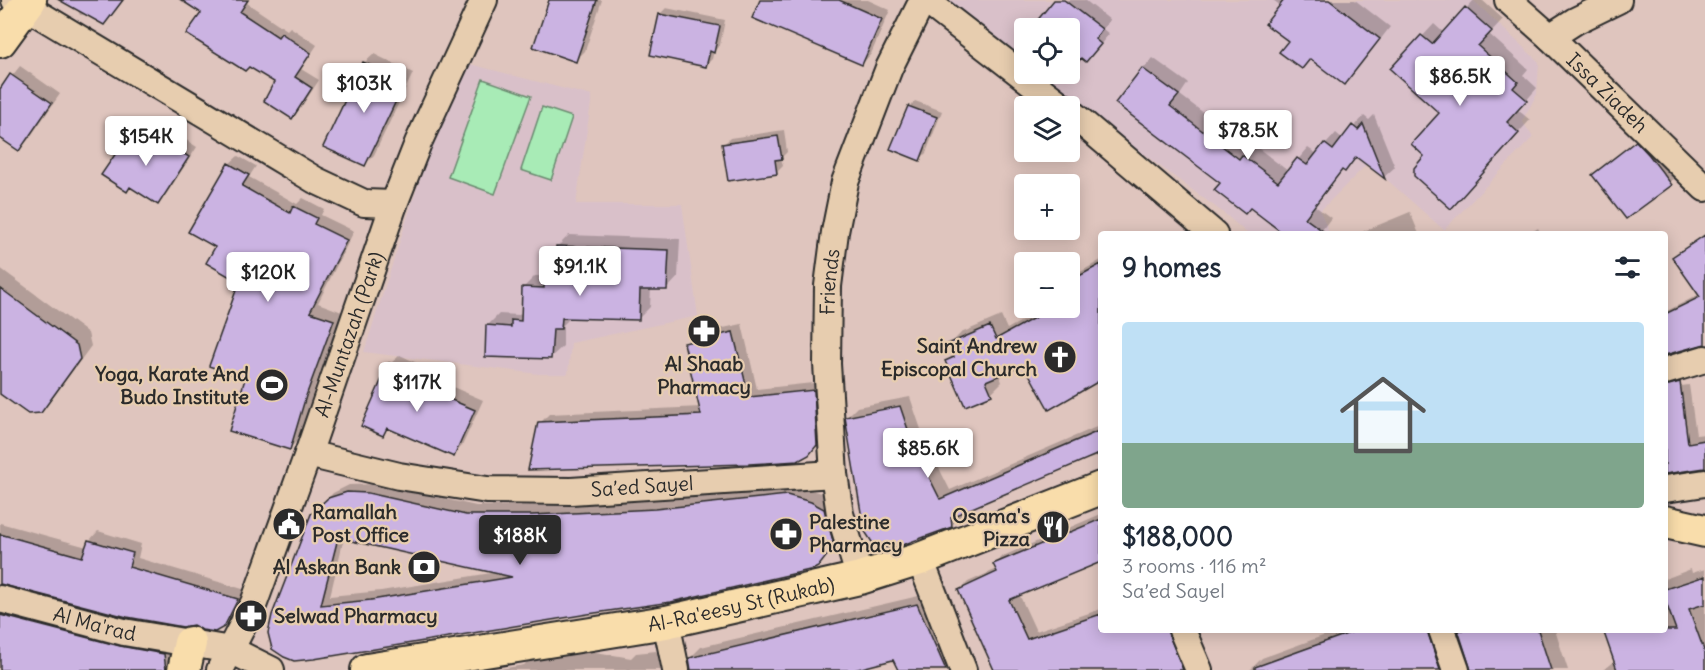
<!DOCTYPE html>
<meta charset="utf-8">
<style>
:root{--surface:#fff;--page:#f2f2f3;--text:#1f2937;--muted:#747a83;--line:#e0e1e3;--accent:#2b2b2b}
body{margin:0;font-family:Delius,sans-serif;background:var(--page);color:var(--text);height:100vh;display:flex;flex-direction:column;font-size:22px;white-space:nowrap}
*{box-sizing:border-box;margin:0}
p{font-size:20px;color:var(--muted)}
.icon{flex:none;width:33px;height:33px;fill:none;stroke:currentColor;stroke-width:2;stroke-linecap:round;stroke-linejoin:round}
.map{position:relative;flex:1;overflow:hidden}
.side{position:absolute;left:1098px;top:231px;width:570px;height:402px;display:flex;flex-direction:column;background:var(--surface);border-radius:6px;box-shadow:0 3px 15px #0003}
.side>*{flex:none}
.controls{position:absolute;left:1014px;top:18px;display:grid;gap:12px}
.controls a{display:grid;place-items:center;width:66px;height:66px;border-radius:6px;background:var(--surface);box-shadow:0 3px 15px #0003;font-size:30px}
.price{position:absolute;translate:-50% -51px;padding:0 14px;border-radius:6px;background:#fff;color:#222;font-size:20px;line-height:39px;filter:drop-shadow(0 2px 3px #0008)}
.price::after{content:'';position:absolute;left:50%;top:36px;width:18px;height:14px;margin-left:-9px;background:inherit;clip-path:polygon(0 0,100% 0,50% 100%)}
.price.current{background:var(--accent);color:#fff}
ul{padding:0;list-style:none}
li{display:grid;align-content:center;gap:12px;height:318px;padding:0 24px}
li+li{border-top:2px solid var(--line)}
li span{display:grid;place-items:center;height:186px;border-radius:6px;color:#555}
li>.icon{margin-inline-start:auto}
span .icon{width:108px;height:108px;fill:#fffc;stroke-width:1}
li b{font-size:26px}
h2{display:flex;justify-content:space-between;align-items:center;height:72px;padding:0 24px;font-size:26px}
.map>svg:first-child{display:block}
.built{fill:#d9c0c9}
.green{fill:#a8ebb6;stroke:#6a8b70;stroke-width:1.5}
.shadow{fill:#0003;fill-rule:evenodd}
.building{fill:#cbb3e2;stroke:#2b2b2b;stroke-width:1.5;fill-rule:evenodd}
.lines{fill:none;stroke-linecap:round;stroke-linejoin:round}
.minor-casing{stroke:#2b2b2b;stroke-width:30}
.major-casing{stroke:#2b2b2b;stroke-width:36}
.minor{stroke:#e7cdaf;stroke-width:26}
.major{stroke:#f9ddab;stroke-width:32}
.labels{text-anchor:middle;stroke-width:4.5;stroke-linejoin:round;paint-order:stroke}
.street-label{font-size:20px;fill:#2b2b2b;stroke:#e7cdaf}
.poi-label{font-size:20px;font-weight:bold;fill:#2b2b2b;stroke:#e7cdaf;text-anchor:end}
</style>
<div class="map">
<svg width="1705" height="670" viewBox="0 0 1705 670">
<rect width="100%" height="100%" fill="#dfc5be"/>
<filter id="ink" filterUnits="userSpaceOnUse"><feTurbulence type="fractalNoise" baseFrequency=".0167" numOctaves="2"/><feDisplacementMap in="SourceGraphic" scale="12" xChannelSelector="R" yChannelSelector="G"/><feConvolveMatrix kernelMatrix="1 2 1 2 8 2 1 2 1" color-interpolation-filters="sRGB"/></filter>
<g filter="url(#ink)">
<path class="built" d="M935 0H1473L1539 62 1537 94 1522 121 1533 137 1444 230 1368 163 1320 211 1330 234H1248L1225 214 1035 74H1070V28H1024V66Z
M466 63 592 96 576 204H682L698 316 571 343 568 374H539L364 352 427 157Z"/>
<path class="green" d="M483 79 531 96 495 194 448 177Z
M542 107 572 117 551 180 521 170Z"/>
<path class="shadow" d="M78 0H124L104 23 88 14 80 15 75 4Z
M201 0H249L247 3 287 30 290 27 317 45 301 69 319 80 300 109 292 117 276 82 203 12Z
M551 0H602L585 51 576 60Z
M761 0H868L890 10 871 54 862 64Z
M1055 0H1085L1110 20 1103 29 1109 34 1095 51 1082 57 1071 69 1070 28H1033Z
M1273 0H1355L1390 27 1356 71 1344 83 1290 41 1281 6Z
M1474 0H1482L1503 19 1489 34 1528 69 1523 75 1537 88 1518 110 1530 120 1451 207 1412 172 1426 156 1441 113 1392 69 1434 24 1444 33Z
M666 8 725 20 720 45 714 51 712 59 706 65 660 14Z
M374 54 413 73 374 155 364 165V63Z
M1153 58 1188 83 1180 95 1250 148 1254 145 1288 171 1308 148 1317 154 1336 133 1343 139 1364 116 1369 120 1374 115 1395 167 1384 177 1358 156 1343 169 1315 206 1331 218 1319 234H1286L1222 182 1143 69Z
M20 66 60 94 28 140 19 149 0 136V91Z
M915 101 942 111 926 153 920 159 909 107Z
M139 125 155 135 164 126 197 147 167 193 158 203 130 135Z
M784 130 787 152 781 158 783 166 776 173 724 144 730 138Z
M1646 133 1680 174 1627 217 1594 175Z
M238 156 256 166 249 177 297 204 303 198 324 209 321 215 354 231 318 303 342 312 315 386 299 439 290 448 241 281 217 247 229 164Z
M1410 212 1419 234H1361L1364 231Z
M1538 228 1541 234H1529Z
M1705 234V344L1665 354V312L1700 294 1674 257Z
M569 235 680 239 678 277 667 289 651 288 650 307 638 319 572 316 563 325V346L551 357 487 326 499 314 519 315 523 311 524 287 535 276H546L556 266 557 247Z
M1101 260V379L1024 363 999 374 1002 382 991 393 947 361 954 354 950 344 961 333 1001 316 1007 329 1045 308H1070V278Z
M0 268 88 333 91 346 52 399 40 411 0 392Z
M742 324 757 389 822 382 825 435 809 454 540 423 549 414 701 407 686 343 695 334Z
M400 355 421 365 418 372 483 400 462 446 453 455 389 427 383 434 390 364Z
M1689 385 1696 435 1705 434V467L1665 472V388Z
M910 397 929 453 931 452 950 490 1101 425V455L1089 459 1088 456 961 512V516L951 526 847 417 857 407Z
M378 484 476 506H542L666 500 797 486 821 493 833 500 838 542 817 565 588 613 314 658 312 515 333 493 349 485ZM344 538 497 572 381 591 330 596Z
M1101 514V560L1019 594 1036 631 1101 609V630H1136L1141 644 1174 630 1196 670H995L960 590 968 582 997 569 995 564 1003 556Z
M0 523 87 547 89 541 98 531 141 544 138 558 246 590 232 616 223 626 194 624 0 572Z
M1691 569 1692 573 1705 569V670H1603L1615 660 1604 630H1665V579Z
M927 594 961 670H899L894 658 849 670H692L690 658 701 647Z
M0 600 173 645 174 670H0Z
M1339 630H1442L1460 670H1250L1262 658Z
M1459 630H1555L1568 670H1472Z
M584 650 631 658 636 653 656 651 668 670H493L524 665 529 660 568 655 571 652Z"/>
<path class="building" d="M59 0H123L104 25Z
M181 0H248L240 12 278 37 281 33 311 53 295 77 312 88 292 119 264 101 274 82 249 67 245 71 186 34 201 13Z
M549 0H597L576 62 533 47Z
M760 0H839L882 19 862 65 752 18Z
M1054 0H1064L1102 29 1095 39 1101 44 1086 62 1081 58 1070 73V28H1031Z
M1284 0H1329L1380 39 1344 85 1310 59 1302 69 1279 52 1288 41 1265 24Z
M1465 7 1492 31 1478 46 1518 82 1513 88 1527 100 1507 122 1519 133 1451 209 1414 176V168L1424 156 1411 144 1439 113 1390 69 1421 35 1432 44Z
M659 14 720 26 714 53 710 51 706 67 650 55Z
M363 62 405 82 365 166 323 147Z
M1142 68 1179 95 1170 106 1239 159 1242 155 1278 182 1297 158 1307 165 1324 143 1333 150 1352 125 1358 130 1363 124 1385 179 1356 157 1345 172 1342 170 1305 218 1327 234H1284L1250 208 1245 214 1214 190 1220 183 1115 103Z
M10 74 52 103 19 151 0 138V89Z
M908 106 937 117 920 161 890 149Z
M129 134 147 145 154 134 189 157 158 205 130 187 127 192 101 175Z
M778 136 782 159 775 160 777 174 728 181 722 144Z
M1636 141 1649 155 1672 185 1626 219 1592 175Z
M228 163 249 175 242 186 290 213 293 206 317 218 314 224 347 240 310 312 334 320 306 396 290 450 229 431 245 379 209 366 239 282 206 263 215 247 188 232Z
M1705 235V344L1665 355V314L1700 297 1672 257Z
M556 246 669 250 667 290H640L639 320 562 318 561 329H553L551 359 485 357 486 325 511 327V320L521 321 522 287 544 288V276H554Z
M1101 264V380L1049 410 1024 365 986 381 992 395 965 406 945 361 954 357 948 344 990 326 996 339 1052 308H1070V281Z
M0 288 77 345 80 359 41 413 28 414 0 394Z
M733 332 749 397 814 390 817 445 809 455 798 461 749 464 528 470 538 422 701 415 684 343Z
M389 363 413 374 410 382 475 410 454 457 387 428 383 436 361 426Z
M1680 382 1688 443 1705 440V468L1665 474V386Z
M900 406 919 462 921 461 940 499 1101 430V453L951 517 952 527 894 548 881 547 874 545 864 530 845 417Z
M347 492 368 493 466 515H532L655 509 787 495 811 502 824 509 833 541 829 553 818 567 814 569 671 602 588 614 314 659 294 661 284 657 272 649 268 633 272 615 311 514 328 498ZM338 538 512 577 371 600 321 605Z
M1101 519V562L1009 600 1027 639 1101 614V630H1167L1183 670H994L958 590 997 572 993 564Z
M0 534 82 557 88 540 133 553 129 567 238 599 224 627 215 632 202 630 193 625 183 627 127 617 0 584Z
M1705 576V604L1689 609 1705 653V670H1617L1603 630H1676L1665 600V589Z
M917 604 946 670H898L893 660 854 670H691L689 658Z
M0 615 120 646 164 654 166 670H0Z
M1358 630H1427L1440 670H1255V667Z
M1458 630H1538L1551 670H1471Z"/>
<g class="lines">
<defs>
<g id="minor">
<path d="M15 0 315 180 364 203 394 204"/>
<path d="M925 0 1062 106"/>
<path id="s1" d="M1508 0 1550 37 1705 188"/>
<path d="M1550 37 1575 21 1618 0"/>
<path d="M1070 112 1214 234"/>
<path d="M1665 371 1705 359"/>
<path id="s2" d="M308 454 399 476 487 490 571 491 834 474"/>
<path d="M1665 489 1705 483"/>
<path d="M920 559 963 670"/>
<path id="s3" d="M860 578 840 514 834 474 827 364 828 286 835 232 845 182 889 68 923 0"/>
<path id="s4" d="M0 599 124 632 231 650 271 670"/>
<path d="M666 622 676 670"/>
<path d="M1182 630 1199 670"/>
<path d="M1442 630 1456 670"/>
<path id="s5" d="M220 670 254 603 308 454 394 204 418 143 484 0"/>
</g>
<g id="major">
<path d="M0 41 30 0"/>
<path d="M1665 522 1705 531"/>
<path d="M184 670 190 643"/>
<path id="s6" d="M367 670 666 622 860 578 920 559 1101 488"/>
</g>
</defs>
<use href="#minor" class="minor-casing"/>
<use href="#major" class="major-casing"/>
<use href="#minor" class="minor"/>
<use href="#major" class="major"/>
</g>
</g>
<defs>
<symbol id="pharmacy-disc" viewBox="-11 -11 22 22"><circle r="9.5" fill="#2b2b2b" stroke="#e7cdaf"/><path d="M-2-6h4v4h4v4h-4v4h-4v-4h-4v-4h4Z" fill="#fff"/></symbol>
<symbol id="church-disc" viewBox="-11 -11 22 22"><circle r="9.5" fill="#2b2b2b" stroke="#e7cdaf"/><path d="M-1.2-6h2.4v3.5h3.3v2.4h-3.3V6h-2.4V-.1h-3.3v-2.4h3.3Z" fill="#fff"/></symbol>
<symbol id="stadium-disc" viewBox="-11 -11 22 22"><circle r="9.5" fill="#2b2b2b" stroke="#e7cdaf"/><path d="M0-5a6.5 5 0 1 0 0 10a6.5 5 0 1 0 0-10ZM-3.5-1.8h7v3.6h-7Z" fill="#fff"/></symbol>
<symbol id="civic-disc" viewBox="-11 -11 22 22"><circle r="9.5" fill="#2b2b2b" stroke="#e7cdaf"/><path d="M-.6-6.5H3V-4.5H.6V-3L4-1V1h2V6H-6V1h2V-1L-.6-3ZM-1.2 2.5V6h2.4V2.5Z" fill="#fff"/></symbol>
<symbol id="restaurant-disc" viewBox="-11 -11 22 22"><circle r="9.5" fill="#2b2b2b" stroke="#e7cdaf"/><path d="M-5-6h1v4h1v-4h1v4h1v-4h1v5L-1.5 .5V6h-2V.5L-5-1ZM5-6V6H3V1.5H1.5Q1.5-4 5-6Z" fill="#fff"/></symbol>
<symbol id="bank-disc" viewBox="-11 -11 22 22"><circle r="9.5" fill="#2b2b2b" stroke="#e7cdaf"/><path d="M-6-4H6V4H-6ZM0-2.3a2.3 2.3 0 1 0 0 4.6a2.3 2.3 0 1 0 0-4.6Z" fill="#fff"/></symbol>
</defs>
<g fill-rule="evenodd">
<use href="#pharmacy-disc" x="685" y="312" width="38" height="38"/>
<use href="#church-disc" x="1041" y="338" width="38" height="38"/>
<use href="#stadium-disc" x="253" y="366" width="38" height="38"/>
<use href="#civic-disc" x="270" y="505" width="38" height="38"/>
<use href="#restaurant-disc" x="1034" y="508" width="38" height="38"/>
<use href="#pharmacy-disc" x="767" y="515" width="38" height="38"/>
<use href="#bank-disc" x="405" y="548" width="38" height="38"/>
<use href="#pharmacy-disc" x="232" y="597" width="38" height="38"/>
</g>
<g class="labels">
<g class="street-label">
<text dy="7" stroke="none"><textPath href="#s1" startOffset="136">Issa Ziadeh</textPath></text>
<text dy="7" stroke="none"><textPath href="#s3" startOffset="300">Friends</textPath></text>
<text dy="7" stroke="none"><textPath href="#s5" startOffset="360">Al-Muntazah (Park)</textPath></text>
<text dy="7" stroke="none"><textPath href="#s2" startOffset="338">Sa’ed Sayel</textPath></text>
<text dy="7" stroke="none"><textPath href="#s6" startOffset="380">Al-Ra'eesy St (Rukab)</textPath></text>
<text dy="7" stroke="none"><textPath href="#s4" startOffset="98">Al Ma'rad</textPath></text>
</g>
<g class="poi-label">
<text x="1037" y="353">Saint Andrew<tspan x="1037" dy="23">Episcopal Church</tspan></text>
<text x="704" y="371" text-anchor="middle">Al Shaab<tspan x="704" dy="23">Pharmacy</tspan></text>
<text x="249" y="381">Yoga, Karate And<tspan x="249" dy="23">Budo Institute</tspan></text>
<text x="312" y="519" text-anchor="start">Ramallah<tspan x="312" dy="23">Post Office</tspan></text>
<text x="1030" y="523">Osama's<tspan x="1030" dy="23">Pizza</tspan></text>
<text x="809" y="529" text-anchor="start">Palestine<tspan x="809" dy="23">Pharmacy</tspan></text>
<text x="401" y="574">Al Askan Bank</text>
<text x="274" y="623" text-anchor="start">Selwad Pharmacy</text>
</g>
</g>
</svg>
<div class="controls">
<a><svg class="icon" aria-label="locate" viewBox="0 0 24 24"><circle cx="12" cy="12" r="6"/><path d="M12 2v4M12 18v4M2 12h4M18 12h4"/></svg></a>
<a><svg class="icon" aria-label="layers" viewBox="0 0 24 24"><path d="M12 4l9 5-9 5-9-5zM3 14l9 5 9-5"/></svg></a>
<a>+</a>
<a>−</a>
</div>
<b class="price" style="left:1460px;top:107px">$86.5K</b>
<b class="price" style="left:364px;top:114px">$103K</b>
<b class="price" style="left:1248px;top:161px">$78.5K</b>
<b class="price" style="left:146px;top:167px">$154K</b>
<b class="price" style="left:580px;top:297px">$91.1K</b>
<b class="price" style="left:268px;top:303px">$120K</b>
<b class="price" style="left:417px;top:413px">$117K</b>
<b class="price" style="left:928px;top:479px">$85.6K</b>
<b class="price current" style="left:520px;top:566px">$188K</b>
<section class="side">
<h2>9 homes<svg class="icon" aria-label="filters" viewBox="0 0 24 24"><path d="M4 7h16M4 17h16"/><circle cx="9" cy="7" r="2"/><circle cx="15" cy="17" r="2"/></svg></h2>
<ul>
<li><span style="background:linear-gradient(#bfe0f5 65%,#7fa58c 0)"><svg class="icon" aria-label="home" viewBox="0 0 24 24"><path d="M3 11l9-7 9 7M6 9v11h12V9"/></svg></span><div><b>$188,000</b><p>3 rooms · 116 m²</p><p>Sa’ed Sayel</p></div></li>
</ul>
</section>
</div>
